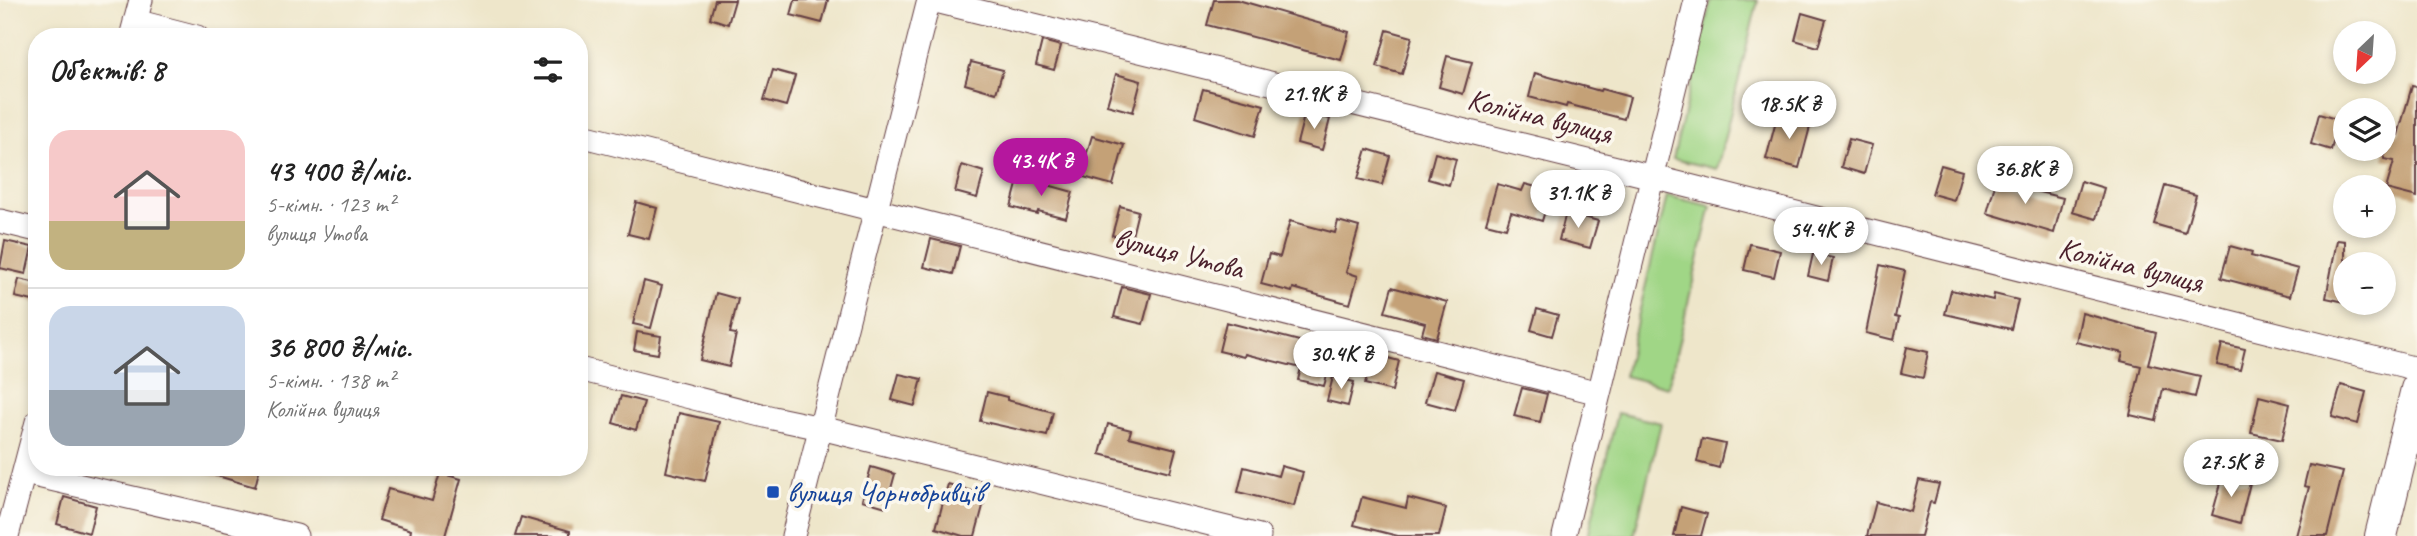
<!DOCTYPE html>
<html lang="uk">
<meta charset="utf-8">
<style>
:root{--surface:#fff;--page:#f2f2f2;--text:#222;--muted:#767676;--line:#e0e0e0;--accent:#b5179e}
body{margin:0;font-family:Caveat,sans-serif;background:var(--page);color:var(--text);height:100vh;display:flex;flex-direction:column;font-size:26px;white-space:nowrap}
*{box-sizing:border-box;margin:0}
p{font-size:23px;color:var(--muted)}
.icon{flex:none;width:38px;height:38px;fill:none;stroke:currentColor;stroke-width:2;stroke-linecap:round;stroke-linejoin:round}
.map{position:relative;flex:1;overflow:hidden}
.drawer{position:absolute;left:28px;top:28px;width:560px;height:448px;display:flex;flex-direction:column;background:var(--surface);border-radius:28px;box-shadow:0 4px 10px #0003}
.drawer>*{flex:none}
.needle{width:46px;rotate:205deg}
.controls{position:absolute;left:2333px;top:21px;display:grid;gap:14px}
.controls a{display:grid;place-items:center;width:63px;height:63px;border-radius:50%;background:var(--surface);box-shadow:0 4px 10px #0003;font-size:35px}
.price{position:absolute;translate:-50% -60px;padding:0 16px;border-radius:24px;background:#fff;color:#222;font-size:23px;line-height:46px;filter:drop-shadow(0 2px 4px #0008)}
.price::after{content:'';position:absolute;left:50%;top:42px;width:21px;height:16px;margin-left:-10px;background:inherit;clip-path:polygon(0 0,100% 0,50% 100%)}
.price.selected{background:var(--accent);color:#fff}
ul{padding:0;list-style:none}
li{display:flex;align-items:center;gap:21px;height:175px;padding:0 21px}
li+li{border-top:2px solid var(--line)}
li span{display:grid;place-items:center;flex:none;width:196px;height:140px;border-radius:21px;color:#555}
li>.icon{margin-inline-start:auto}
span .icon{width:84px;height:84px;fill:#fffc;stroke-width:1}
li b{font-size:30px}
h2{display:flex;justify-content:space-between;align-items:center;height:84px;padding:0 21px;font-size:30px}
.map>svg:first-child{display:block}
.green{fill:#a0d686;stroke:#757a58;stroke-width:2}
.building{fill:#c4a177}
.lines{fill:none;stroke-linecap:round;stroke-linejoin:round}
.street-casing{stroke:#633d43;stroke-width:25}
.secondary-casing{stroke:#633d43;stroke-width:34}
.street{stroke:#fff;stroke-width:23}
.secondary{stroke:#fff;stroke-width:32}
.transit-dot{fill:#1a4fb4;stroke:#fbf7ec;stroke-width:2.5}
.labels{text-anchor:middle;stroke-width:7;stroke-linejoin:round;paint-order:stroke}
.street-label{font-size:30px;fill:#4a1f2b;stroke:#fbf7ec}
.transit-label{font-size:30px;fill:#164399;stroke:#fbf7ec;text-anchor:start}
</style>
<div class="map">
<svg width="2417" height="536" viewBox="0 0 2417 536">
<rect width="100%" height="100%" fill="#fbf7ec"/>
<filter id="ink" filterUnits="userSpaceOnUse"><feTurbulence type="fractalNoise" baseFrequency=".0143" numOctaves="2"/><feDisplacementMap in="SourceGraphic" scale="14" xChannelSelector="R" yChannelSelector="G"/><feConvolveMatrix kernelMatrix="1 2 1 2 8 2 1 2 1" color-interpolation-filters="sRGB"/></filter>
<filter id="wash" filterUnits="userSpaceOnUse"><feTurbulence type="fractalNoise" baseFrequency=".00686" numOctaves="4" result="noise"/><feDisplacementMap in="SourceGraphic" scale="28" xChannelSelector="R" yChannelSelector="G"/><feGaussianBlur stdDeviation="1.57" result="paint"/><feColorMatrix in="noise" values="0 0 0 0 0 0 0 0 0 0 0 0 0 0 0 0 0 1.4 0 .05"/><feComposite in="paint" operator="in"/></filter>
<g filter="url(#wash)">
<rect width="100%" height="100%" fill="#eee6ca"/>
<path class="green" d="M1711 0H1758L1717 169 1673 159Z
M1667 196 1711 206 1668 387 1624 376Z
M1617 413 1661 423 1634 536H1588Z"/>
<g id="blocks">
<path class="building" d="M715 0H735L728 24 710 18Z
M795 0H828L822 23 791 15Z
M1214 0H1238L1349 32 1341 60 1207 25Z
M1802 13 1826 20 1818 47 1795 40Z
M1387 30 1412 37 1402 74 1377 67Z
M1042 41 1061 46 1054 70 1036 65Z
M1447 56 1472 62 1463 94 1439 87Z
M971 62 1003 70 996 93 965 84Z
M773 70 795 76 786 106 764 100Z
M1535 73 1600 91 1601 89 1630 97 1624 119 1567 104 1566 107 1529 97Z
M1116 74 1141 81 1133 112 1107 105Z
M2412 86 2417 87V197L2386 189 2394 161 2384 159V130L2398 135Z
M1203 89 1264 105 1255 136 1195 117Z
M1305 112 1330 119 1322 150 1297 143Z
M1778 114 1811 123 1799 168 1766 159Z
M2319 114 2339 120 2331 150 2311 144Z
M1092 136 1124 145 1113 185 1080 176Z
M1849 139 1872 145 1864 174 1841 167Z
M1367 149 1390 156 1382 185 1358 179Z
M1435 153 1456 159 1449 185 1428 179Z
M962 165 984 172 977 198 955 192Z
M1941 165 1962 171 1954 200 1932 194Z
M1019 177 1073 192 1066 218 1038 211 1037 214 1011 207Z
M1996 181 2063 198 2054 233 1987 213Z
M2081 181 2104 188 2096 219 2072 212Z
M1497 184 1522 191 1525 184 1551 191 1542 221 1511 212 1506 228 1486 223Z
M2165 186 2196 195 2185 233 2154 224Z
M636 202 657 208 649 239 628 234Z
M1120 206 1138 211 1131 240 1112 235Z
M1566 212 1598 221 1590 248 1559 240Z
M1290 221 1335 233 1338 221 1359 227 1346 272 1358 276 1350 304 1293 288 1292 292 1261 284 1269 254 1280 257Z
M931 239 960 246 953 274 924 267Z
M2337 240 2345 241V302L2326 298Z
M5 241 32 247 26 274 0 268Z
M1750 244 1780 251 1774 277 1744 270Z
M2230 246 2252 252 2251 256 2298 269 2290 296 2221 278Z
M1813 254 1833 258 1828 281 1808 276Z
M1880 265 1905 271 1895 317 1899 318 1894 340 1866 333Z
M19 279 37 283V302L15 297Z
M644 281 662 286 651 328 633 324Z
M1122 287 1151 294 1143 324 1114 317Z
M1392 287 1447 302 1437 338 1422 334 1425 323 1385 312Z
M1951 290 1993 300 1994 294 2018 300 2011 329 1945 314Z
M716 293 738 299 730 333 736 334 729 367 700 360Z
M1537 309 1558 315 1552 336 1531 330Z
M2082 313 2156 333 2148 364 2200 376 2195 397 2163 389 2156 421 2130 415 2141 366 2121 361 2123 353 2076 342Z
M1226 322 1307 343 1308 340 1335 346 1324 386 1298 380 1301 368 1245 354 1244 357 1219 351Z
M637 332 661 336 658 354 634 350Z
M2222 344 2245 349 2240 370 2217 365Z
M1907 347 1928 352 1923 378 1901 373Z
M1373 354 1399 361 1392 391 1365 384Z
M1434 371 1464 379 1455 410 1425 402Z
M899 374 922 379 915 406 892 400Z
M1333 377 1354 382 1348 406 1327 401Z
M2341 385 2366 392 2358 424 2332 417Z
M1522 388 1547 394 1540 422 1514 416Z
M987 392 1007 397V400L1053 412 1047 436 980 421Z
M621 396 644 402 636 430 613 423Z
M2259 396 2290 404 2282 440 2251 433Z
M679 413 719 422 705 481 666 472Z
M1108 424 1131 430 1129 437 1176 449 1170 472 1100 454Z
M1702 439 1725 444 1719 468 1697 462Z
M2309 465 2343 472 2327 536H2296L2309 487 2304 486Z
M1281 466 1303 472 1294 506 1238 492 1244 467 1278 476Z
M205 467H260L255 487 204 472Z
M871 467 895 474 886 507 862 500Z
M440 473 461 479 445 536H410L411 530 379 520 388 489 432 501Z
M2223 476 2250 483 2240 523 2212 515Z
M1919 480 1939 484 1934 503 1930 502 1921 536H1867L1876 502 1911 512Z
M948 484 986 495 975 536H963L936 528Z
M64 497 96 506 89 533 57 524Z
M1362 497 1406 508 1408 498 1446 508 1439 536H1398L1354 525Z
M1681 507 1707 514 1701 536H1674Z
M521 517 570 531V536H515Z"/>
</g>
</g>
<g filter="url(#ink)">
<use href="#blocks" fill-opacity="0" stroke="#633d43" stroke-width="2"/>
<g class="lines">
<defs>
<path id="street" d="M932 0 1653 177 2417 369
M135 21 197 37
M131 37 141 0
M579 135 1599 393
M0 221 37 230
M579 369 773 418 821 428 1259 536
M25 473 296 536
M7 536 37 422
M793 536 929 0
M1564 536 1696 0"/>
<path id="secondary" d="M2381 536 2417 389"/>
</defs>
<use href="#street" class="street-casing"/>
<use href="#secondary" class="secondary-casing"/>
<use href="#street" class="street"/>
<use href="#secondary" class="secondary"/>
</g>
</g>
<rect class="transit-dot" x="766" y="485" width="14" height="14" rx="3.5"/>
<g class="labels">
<g class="street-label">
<text transform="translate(1540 116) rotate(14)" y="10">Колійна вулиця</text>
<text transform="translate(1179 253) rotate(14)" y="10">вулиця Утова</text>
<text transform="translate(2131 265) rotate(14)" y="10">Колійна вулиця</text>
</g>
<g class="transit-label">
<text x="787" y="502">вулиця Чорнобривців</text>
</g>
</g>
</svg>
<div class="controls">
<a><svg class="needle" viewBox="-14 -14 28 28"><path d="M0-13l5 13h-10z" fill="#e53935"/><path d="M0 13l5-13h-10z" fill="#767676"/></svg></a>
<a><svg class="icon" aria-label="layers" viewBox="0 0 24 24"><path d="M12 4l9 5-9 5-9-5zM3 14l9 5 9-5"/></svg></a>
<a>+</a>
<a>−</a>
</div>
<b class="price" style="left:1314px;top:131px">21.9K ₴</b>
<b class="price" style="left:1789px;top:141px">18.5K ₴</b>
<b class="price selected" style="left:1041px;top:198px">43.4K ₴</b>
<b class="price" style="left:2025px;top:206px">36.8K ₴</b>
<b class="price" style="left:1578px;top:230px">31.1K ₴</b>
<b class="price" style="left:1821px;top:267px">54.4K ₴</b>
<b class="price" style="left:1341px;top:391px">30.4K ₴</b>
<b class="price" style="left:2231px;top:499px">27.5K ₴</b>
<section class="drawer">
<h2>Об’єктів: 8<svg class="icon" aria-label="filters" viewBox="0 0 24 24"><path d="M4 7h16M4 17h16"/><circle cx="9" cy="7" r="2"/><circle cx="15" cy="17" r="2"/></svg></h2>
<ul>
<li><span style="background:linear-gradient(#f6c9c9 65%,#c2b280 0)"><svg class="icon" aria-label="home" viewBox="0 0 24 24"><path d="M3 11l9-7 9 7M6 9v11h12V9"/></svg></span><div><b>43 400 ₴/міс.</b><p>5-кімн. · 123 m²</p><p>вулиця Утова</p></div></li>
<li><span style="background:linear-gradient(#c9d6e8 60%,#9aa5b1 0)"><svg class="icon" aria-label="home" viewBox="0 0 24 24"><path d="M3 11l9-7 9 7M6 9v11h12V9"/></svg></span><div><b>36 800 ₴/міс.</b><p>5-кімн. · 138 m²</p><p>Колійна вулиця</p></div></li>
</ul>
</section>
</div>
